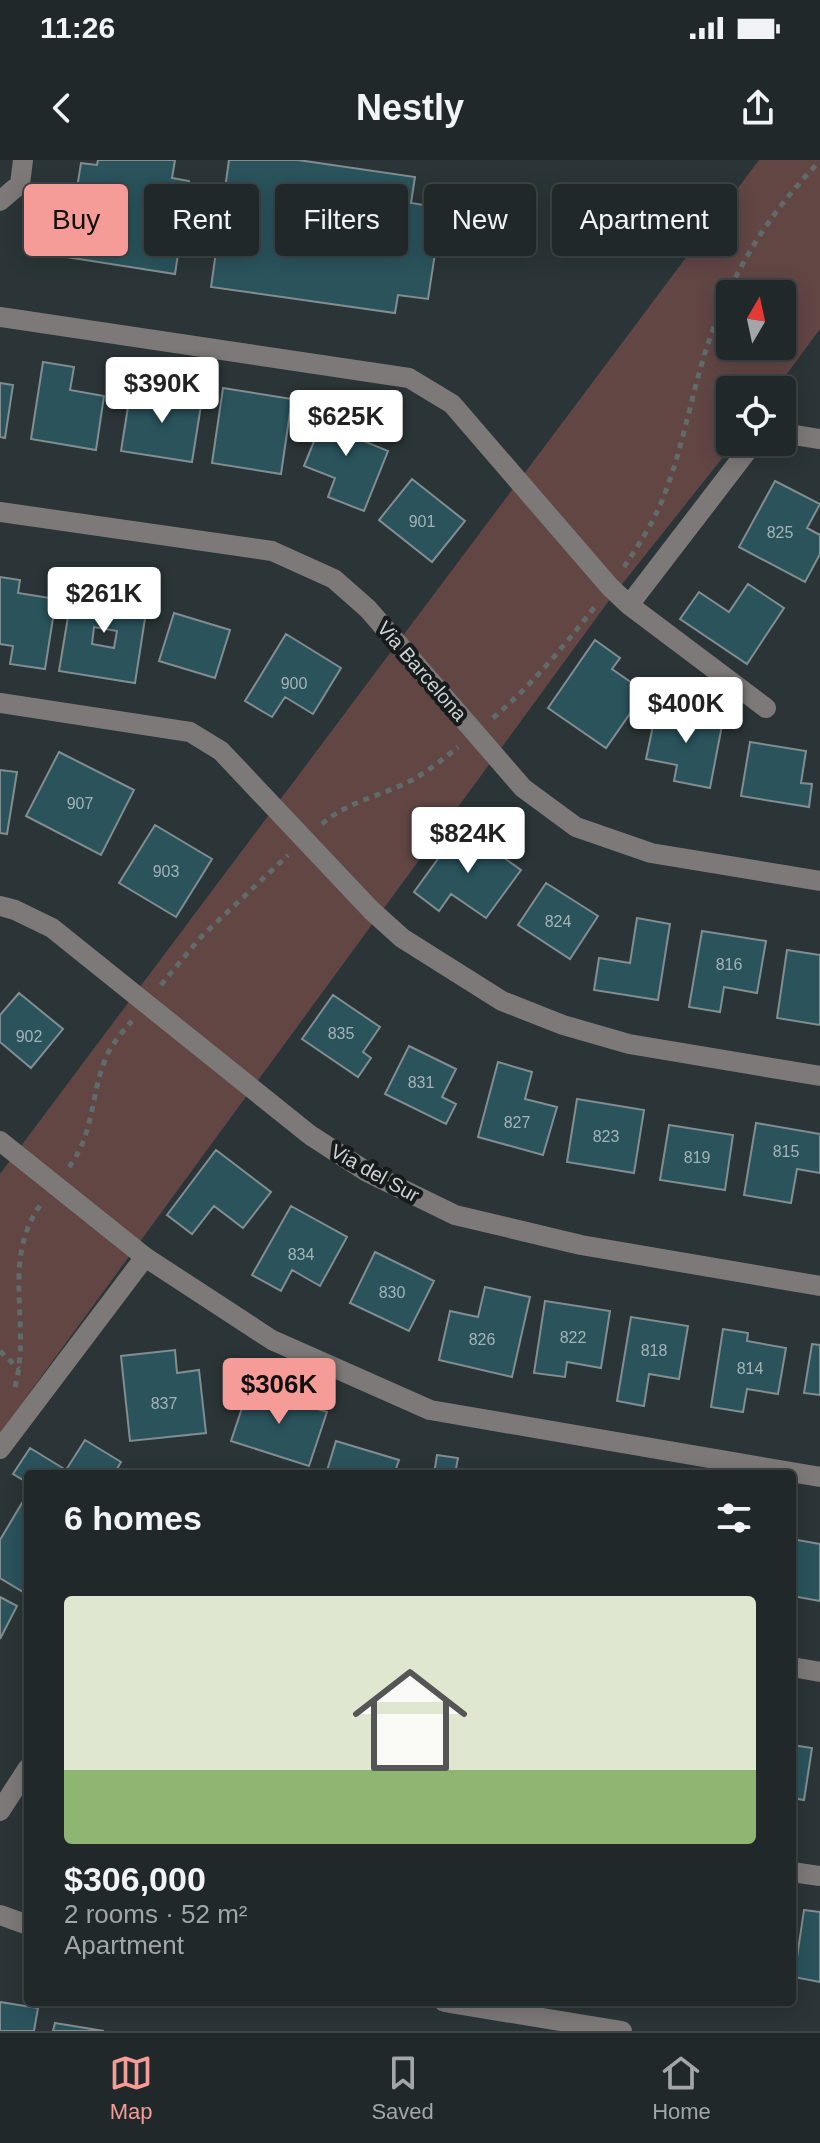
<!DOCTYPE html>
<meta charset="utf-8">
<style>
:root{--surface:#202829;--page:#2d3435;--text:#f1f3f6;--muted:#a2a6a8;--line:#3d4446;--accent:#f59b98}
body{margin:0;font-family:Helvetica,sans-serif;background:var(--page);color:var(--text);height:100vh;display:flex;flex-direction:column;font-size:30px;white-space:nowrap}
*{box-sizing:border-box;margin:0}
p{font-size:26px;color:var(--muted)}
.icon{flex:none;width:44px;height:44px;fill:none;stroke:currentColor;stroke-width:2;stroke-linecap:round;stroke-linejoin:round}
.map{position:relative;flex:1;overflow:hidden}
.side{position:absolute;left:24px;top:1310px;width:772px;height:536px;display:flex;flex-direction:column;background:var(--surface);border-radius:8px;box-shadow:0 4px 20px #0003,0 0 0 2px var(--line)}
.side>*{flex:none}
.banner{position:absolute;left:24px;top:24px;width:772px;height:72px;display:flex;gap:16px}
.needle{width:52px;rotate:9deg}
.buttons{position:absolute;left:716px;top:120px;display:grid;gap:16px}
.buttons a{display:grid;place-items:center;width:80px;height:80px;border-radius:8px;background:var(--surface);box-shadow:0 4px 20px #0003,0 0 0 2px var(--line);font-size:40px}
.price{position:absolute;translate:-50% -68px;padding:0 18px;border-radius:8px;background:#fff;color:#222;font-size:26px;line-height:52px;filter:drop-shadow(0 2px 4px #0008)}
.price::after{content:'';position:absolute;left:50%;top:48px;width:24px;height:18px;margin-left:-12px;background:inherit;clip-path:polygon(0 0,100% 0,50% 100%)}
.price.active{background:var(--accent);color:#111}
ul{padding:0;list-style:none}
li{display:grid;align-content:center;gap:16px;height:424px;padding:0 40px}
li span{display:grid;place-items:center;height:248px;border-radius:8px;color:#555}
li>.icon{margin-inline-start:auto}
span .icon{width:144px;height:144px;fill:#fffc;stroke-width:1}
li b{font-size:34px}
h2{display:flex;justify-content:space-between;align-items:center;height:96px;padding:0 40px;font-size:34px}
.pill{padding:0 28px;border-radius:8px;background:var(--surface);box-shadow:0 4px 20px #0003,0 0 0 2px var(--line);font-size:28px;line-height:72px}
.pill.active{background:var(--accent);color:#111}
.status{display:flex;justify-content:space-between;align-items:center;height:56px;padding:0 40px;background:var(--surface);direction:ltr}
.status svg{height:22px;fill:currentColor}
header{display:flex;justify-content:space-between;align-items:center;height:104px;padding:0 40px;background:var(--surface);font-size:36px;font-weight:700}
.menu{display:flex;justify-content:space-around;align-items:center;height:112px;border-top:2px solid var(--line);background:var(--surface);font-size:22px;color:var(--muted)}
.menu a{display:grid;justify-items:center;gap:4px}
.menu .active{color:var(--accent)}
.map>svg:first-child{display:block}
.green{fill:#614644;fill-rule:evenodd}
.building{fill:#2a535c;stroke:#818d90;stroke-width:2;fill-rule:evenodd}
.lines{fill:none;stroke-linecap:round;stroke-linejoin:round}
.path{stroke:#626b6c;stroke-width:5;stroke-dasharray:6 6;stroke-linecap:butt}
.minor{stroke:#7e7979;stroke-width:20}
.labels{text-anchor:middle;stroke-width:8;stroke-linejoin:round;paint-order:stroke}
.number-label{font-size:16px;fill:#a4b3b6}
.street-label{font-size:20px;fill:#cdd3d4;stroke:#171b1c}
</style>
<div class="status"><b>11:26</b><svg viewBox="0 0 49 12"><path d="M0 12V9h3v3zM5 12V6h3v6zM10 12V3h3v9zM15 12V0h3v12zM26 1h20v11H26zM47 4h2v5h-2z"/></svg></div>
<header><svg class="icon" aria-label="back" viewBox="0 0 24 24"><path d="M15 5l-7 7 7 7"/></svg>Nestly<svg class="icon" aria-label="share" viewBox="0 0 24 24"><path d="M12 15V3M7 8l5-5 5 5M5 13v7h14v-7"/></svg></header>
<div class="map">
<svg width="820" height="1871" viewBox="0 0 820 1871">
<rect width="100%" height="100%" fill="#2b3537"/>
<path class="green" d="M759 0H820V169L775 230H730V282H735L608 442 0 1273V1014ZM730 134H782V186H730Z"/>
<path class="building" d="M98 0H175L172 18 189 21 175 114 66 97 81 3 97 5Z
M229 0H298L415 17 411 43 442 48 428 139 398 135 395 153 211 127Z
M43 202 74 207 70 230 104 236 96 290 31 279Z
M0 223 13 225 5 278 0 277Z
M131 228 202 239 192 302 121 291Z
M223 228 292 239 281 314 212 303Z
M330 242 358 253 349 275 388 291 364 351 328 337 335 318 304 306Z
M412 319 465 361 432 402 379 360Z
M775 321 820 344 807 368 820 375V394L805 422 739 387Z
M0 417 20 420 18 433 56 439 45 509 10 504 13 486 0 484Z
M748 424 784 448 747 504 680 459 699 432 729 452Z
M73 427 148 439 135 523 59 511ZM94 467 117 471 114 488 92 484Z
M174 453 230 470 215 518 159 501Z
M286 474 341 508 313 554 285 537 272 557 245 541Z
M595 480 620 498 612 509 645 532 606 588 548 548Z
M657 547 723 560 710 628 674 621 677 605 646 599Z
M750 582 806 591 801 623 812 624 809 647 741 636Z
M59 592 134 630 101 695 26 656Z
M0 610 17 612 7 674 0 673Z
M155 665 212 699 176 757 119 723Z
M461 667 521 710 486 758 451 734 439 751 414 732Z
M546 723 598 756 570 799 518 765Z
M637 758 670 764 658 840 594 830 599 798 630 803Z
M702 771 766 781 757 833 724 827 720 852 689 847Z
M787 790 820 795V865L777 858Z
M19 833 63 869 31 908 0 882V855Z
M333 835 380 867 363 892 371 898 358 917 302 879Z
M409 886 456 909 442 937 456 944 446 964 385 934Z
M498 902 532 912 525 939 557 947 543 995 478 977Z
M577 939 644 950 634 1013 567 1002Z
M756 963 820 974V1013L797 1009 791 1043 744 1035Z
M669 965 733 975 725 1030 660 1020Z
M216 990 271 1032 243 1068 214 1046 192 1074 167 1055Z
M291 1046 347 1077 320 1126 292 1110 281 1131 252 1115Z
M375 1092 434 1121 409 1171 350 1143Z
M485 1127 530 1137 512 1217 439 1200 450 1151 478 1157Z
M545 1141 610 1151 601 1208 567 1202 565 1217 534 1213Z
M631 1157 688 1166 679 1219 649 1214 644 1246 617 1241Z
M723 1169 748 1173 747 1181 786 1188 778 1234 747 1229 743 1252 711 1247Z
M812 1184 820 1185V1235L804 1233Z
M175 1190 177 1213 199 1210 206 1273 130 1281 121 1196Z
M249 1227 327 1252 309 1306 231 1281Z
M85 1280 121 1302 114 1314H28V1323L13 1314 30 1288 66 1310Z
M336 1281 399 1300 394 1314H326Z
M437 1295 458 1298 455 1314H434Z
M22 1343 28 1347V1435L0 1418V1380Z
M792 1379 820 1384V1441L792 1436Z
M0 1437 17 1446 0 1479Z
M792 1585 812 1588 804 1640 792 1638Z
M804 1750 820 1752V1822L794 1817Z
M0 1842 38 1848 34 1871H0Z
M55 1863 104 1871H53Z"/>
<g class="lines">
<path class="path" d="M624 407C640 383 655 360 665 333 684 284 692 230 709 181 732 112 769 53 820 1
M493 558C533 524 565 485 597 444
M322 664C347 642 377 637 406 623 425 614 442 600 458 587
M161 825 200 778 288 695
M69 1007C96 972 90 929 109 891 115 880 124 870 132 861
M0 1191 19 1209
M15 1227C32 1164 0 1101 41 1044"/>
<path class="minor" d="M0 41 20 24 23 0
M0 157 409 218 452 244 610 427 629 445 766 548
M782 273 820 279
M0 352 272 391 334 419 368 449 523 628 576 667 651 693 820 721
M629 445 754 282
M0 543 190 572 221 591 371 750 402 778 502 841 563 865 629 884 820 916
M0 746 15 750 52 768 310 975 367 1012 455 1055 581 1085 820 1126
M0 981 145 1097 272 1180 430 1250 820 1317
M0 1289 145 1097
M792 1507 820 1512
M0 1651 28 1608
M792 1712 820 1716
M0 1755 28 1765
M444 1842 622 1871"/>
</g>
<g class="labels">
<g class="number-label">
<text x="422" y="367">901</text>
<text x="780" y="378">825</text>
<text x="294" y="529">900</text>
<text x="80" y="649">907</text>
<text x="166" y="717">903</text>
<text x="558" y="767">824</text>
<text x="729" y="810">816</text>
<text x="341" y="879">835</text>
<text x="29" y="882">902</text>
<text x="421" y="928">831</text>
<text x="517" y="968">827</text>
<text x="606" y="982">823</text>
<text x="786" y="997">815</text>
<text x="697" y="1003">819</text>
<text x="301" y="1100">834</text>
<text x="392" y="1138">830</text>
<text x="573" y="1183">822</text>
<text x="482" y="1185">826</text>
<text x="654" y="1196">818</text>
<text x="750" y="1214">814</text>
<text x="164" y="1249">837</text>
</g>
<g class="street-label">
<text transform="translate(422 511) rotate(49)" y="7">Via Barcelona</text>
<text transform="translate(375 1013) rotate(29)" y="7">Via del Sur</text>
</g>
</g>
</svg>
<div class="buttons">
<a><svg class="needle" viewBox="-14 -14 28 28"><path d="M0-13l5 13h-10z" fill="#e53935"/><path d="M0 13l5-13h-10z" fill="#a2a6a8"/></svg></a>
<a><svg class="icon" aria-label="locate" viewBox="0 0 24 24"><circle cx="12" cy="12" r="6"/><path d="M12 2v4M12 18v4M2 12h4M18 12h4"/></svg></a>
</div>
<b class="price" style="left:162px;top:265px">$390K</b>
<b class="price" style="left:346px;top:298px">$625K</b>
<b class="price" style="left:104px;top:475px">$261K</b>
<b class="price" style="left:686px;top:585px">$400K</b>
<b class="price" style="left:468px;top:715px">$824K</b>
<b class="price active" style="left:279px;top:1266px">$306K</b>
<div class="banner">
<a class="pill active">Buy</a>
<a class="pill">Rent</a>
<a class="pill">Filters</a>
<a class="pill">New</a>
<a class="pill">Apartment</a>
</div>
<section class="side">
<h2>6 homes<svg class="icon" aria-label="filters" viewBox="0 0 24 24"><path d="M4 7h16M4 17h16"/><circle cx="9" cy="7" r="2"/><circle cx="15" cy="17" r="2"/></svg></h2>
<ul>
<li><span style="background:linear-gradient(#dfe7d0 70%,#8fb573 0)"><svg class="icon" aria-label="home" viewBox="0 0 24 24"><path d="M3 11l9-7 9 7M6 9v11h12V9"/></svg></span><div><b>$306,000</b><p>2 rooms · 52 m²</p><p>Apartment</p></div></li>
</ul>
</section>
</div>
<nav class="menu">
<a class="active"><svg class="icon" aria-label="map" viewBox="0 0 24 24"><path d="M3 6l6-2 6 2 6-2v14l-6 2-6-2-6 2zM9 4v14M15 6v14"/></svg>Map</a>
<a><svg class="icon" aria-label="saved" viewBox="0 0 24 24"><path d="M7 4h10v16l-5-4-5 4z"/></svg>Saved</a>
<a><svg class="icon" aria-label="home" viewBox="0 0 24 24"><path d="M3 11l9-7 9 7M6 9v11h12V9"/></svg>Home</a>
</nav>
